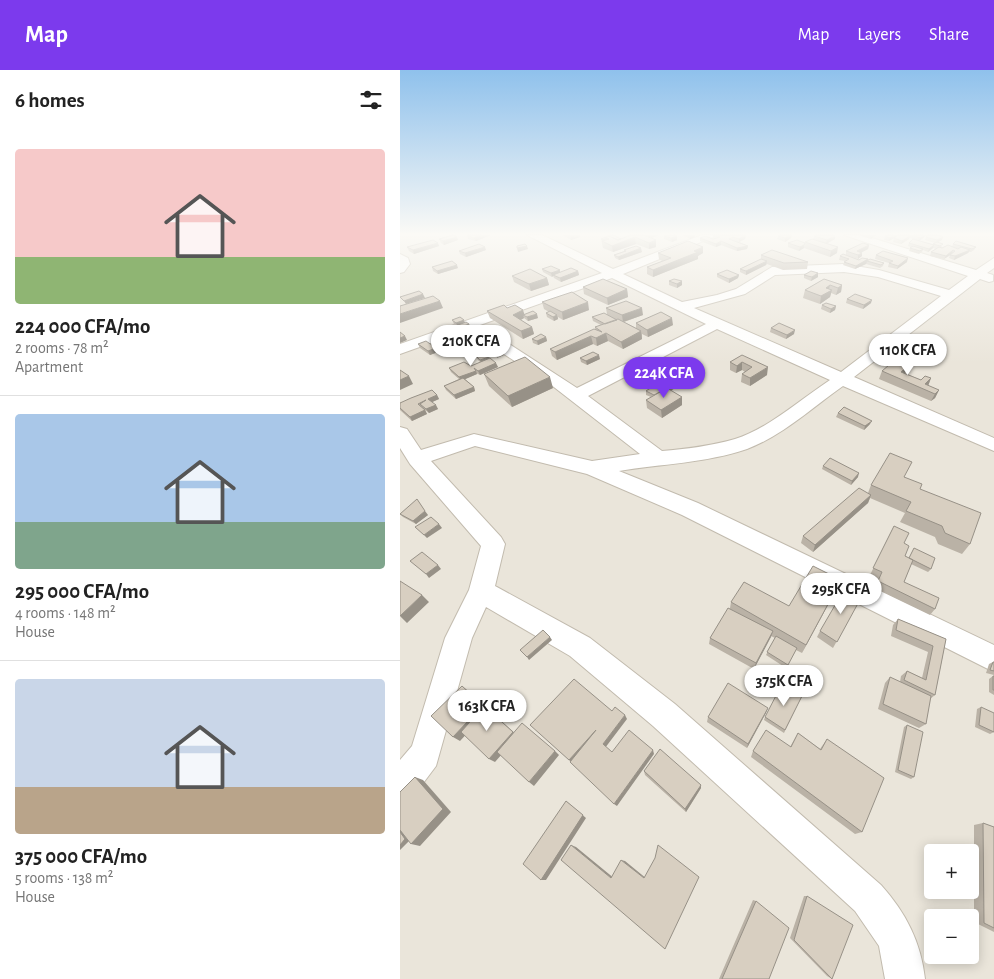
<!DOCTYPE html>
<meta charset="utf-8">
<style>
:root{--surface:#fff;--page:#f6f6f6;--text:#222;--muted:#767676;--line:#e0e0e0;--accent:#7c3aed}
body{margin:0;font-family:"Alegreya Sans",sans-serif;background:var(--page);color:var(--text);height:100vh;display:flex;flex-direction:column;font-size:19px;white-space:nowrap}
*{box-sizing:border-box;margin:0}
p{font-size:16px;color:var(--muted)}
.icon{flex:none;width:28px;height:28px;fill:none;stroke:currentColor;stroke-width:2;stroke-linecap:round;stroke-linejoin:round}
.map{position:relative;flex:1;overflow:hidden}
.drawer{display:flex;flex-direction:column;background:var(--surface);width:400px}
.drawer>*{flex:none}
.buttons{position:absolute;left:524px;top:774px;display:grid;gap:10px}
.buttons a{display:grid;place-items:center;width:55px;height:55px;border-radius:5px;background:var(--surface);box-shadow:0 2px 12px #0003;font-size:25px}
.price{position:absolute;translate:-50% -42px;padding:0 11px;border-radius:18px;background:#fff;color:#222;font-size:16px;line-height:32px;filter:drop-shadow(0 1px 2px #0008)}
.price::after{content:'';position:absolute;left:50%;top:30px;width:15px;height:11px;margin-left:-8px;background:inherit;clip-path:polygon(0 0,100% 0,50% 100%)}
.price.active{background:var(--accent);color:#fff}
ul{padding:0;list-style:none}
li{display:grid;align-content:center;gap:10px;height:265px;padding:0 15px}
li+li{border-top:1px solid var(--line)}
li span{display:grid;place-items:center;height:155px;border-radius:5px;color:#555}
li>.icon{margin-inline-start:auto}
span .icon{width:90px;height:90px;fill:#fffc;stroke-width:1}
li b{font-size:21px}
h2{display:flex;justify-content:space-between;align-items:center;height:60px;padding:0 15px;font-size:21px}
header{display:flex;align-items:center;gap:30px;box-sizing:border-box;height:70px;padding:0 25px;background:var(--accent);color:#fff}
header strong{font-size:24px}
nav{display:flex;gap:28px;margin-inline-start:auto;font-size:18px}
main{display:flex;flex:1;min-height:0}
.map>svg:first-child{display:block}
.residential{fill:#eae5da;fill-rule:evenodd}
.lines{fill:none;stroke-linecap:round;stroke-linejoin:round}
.street-casing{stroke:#c2bbae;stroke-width:2}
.street{fill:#fff;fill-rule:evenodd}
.wall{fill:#bab2a6}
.shaded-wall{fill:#979187}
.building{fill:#d8cfc1;stroke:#979187}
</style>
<header>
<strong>Map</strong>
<nav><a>Map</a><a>Layers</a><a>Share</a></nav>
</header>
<main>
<section class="drawer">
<h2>6 homes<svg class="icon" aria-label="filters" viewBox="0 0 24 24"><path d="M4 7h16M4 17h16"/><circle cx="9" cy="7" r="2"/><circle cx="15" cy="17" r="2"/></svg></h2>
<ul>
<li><span style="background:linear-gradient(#f6c9c9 70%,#8fb573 0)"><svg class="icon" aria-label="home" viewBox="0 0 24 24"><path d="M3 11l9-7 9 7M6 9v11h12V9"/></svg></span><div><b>224 000 CFA/mo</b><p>2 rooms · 78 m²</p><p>Apartment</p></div></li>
<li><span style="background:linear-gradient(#a9c7e8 70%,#7fa58c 0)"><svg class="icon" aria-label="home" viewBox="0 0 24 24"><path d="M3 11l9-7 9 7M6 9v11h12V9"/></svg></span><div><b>295 000 CFA/mo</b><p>4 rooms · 148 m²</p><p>House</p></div></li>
<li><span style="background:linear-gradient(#c9d6e8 70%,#b9a48a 0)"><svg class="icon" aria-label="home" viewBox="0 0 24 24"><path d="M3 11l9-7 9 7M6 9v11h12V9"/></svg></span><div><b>375 000 CFA/mo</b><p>5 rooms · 138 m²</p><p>House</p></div></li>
</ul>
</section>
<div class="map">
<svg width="594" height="909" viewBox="0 0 594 909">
<rect width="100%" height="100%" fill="#f6f3ec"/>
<path class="residential" d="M0 165H594V909H0ZM532 782H570V820H532ZM532 848H570V885H532Z"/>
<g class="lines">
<defs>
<path id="street" d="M127 165H142L213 199 302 165H318L223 204 282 232 317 225 336 219 372 197 444 194 479 200 549 220 568 206 444 165H462L576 200 594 188V198L587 203 593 205V211L589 212 580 209 454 307 594 368V381L443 316C413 337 382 366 347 379 306 393 261 394 219 401L298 433 594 575V602L282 445 187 404 75 376 31 391 101 467 105 474 95 516 190 568 275 634 481 815C506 843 521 872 525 909H485L479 876 455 841 253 656 170 586 86 537 72 568 36 696 12 728 0 733V690L12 676 45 568 69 520 81 476 10 394 0 378V357L7 359 21 380 74 364 192 391 240 384 150 314 67 260 0 284V274L202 203ZM444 202 478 207 541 226 441 302 294 238 345 224 375 205ZM212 208 306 254 177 318 80 255ZM317 259 430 310C401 329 368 359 335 369 311 376 286 379 262 381L188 326Z
M0 184 8 188 10 194 4 202 0 203Z"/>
</defs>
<use href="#street" class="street-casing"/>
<use href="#street" class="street"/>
</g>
<path class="wall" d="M67 165H91L76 171 68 169Z
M163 165H180V167L171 170Z
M211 165 221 169 228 166V165H259L251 168 256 177 249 179 236 174 213 182 203 178 201 169Z
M283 165H295V167L290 169Z
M313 165H346L345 169 339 172 348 176 347 179 337 181 321 175 316 177 300 171V168L313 169 316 168 313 167Z
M392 165 391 168 385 172 377 169 378 166Z
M458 165H476L471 169Z
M487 165H527L519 171 533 175 535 173 525 170 526 167 542 170 538 172 542 177 541 178 552 177 553 174 576 177 574 180 571 182H569L568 183 554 190 549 188 550 185 544 189 530 186 531 182 536 179 533 178 528 182 523 180 522 182 519 184 509 181 511 177 508 176 509 173 513 169H511L512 168H509V169L501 174 493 172 494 168 489 171 484 170 485 166Z
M264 166H277V170L272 172 264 169Z
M414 166 435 169 427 173 437 183 430 187 404 178 399 181 388 177V173H405L413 169Z
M39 169 58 170 44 175 41 173Z
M469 175 468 179 461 182 462 186 458 189 446 185V181Z
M39 176 14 184 9 181 7 177Z
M303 177V183L298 186V189L253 207 247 204V197L262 191 259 189 258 183Z
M86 180 66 187 60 184 59 181Z
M224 180 242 182 219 190 215 188 214 185 224 181Z
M361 185 408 192 407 199 383 200 367 194 366 195 346 205 340 202V199L361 189Z
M476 185 507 192 497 199 488 197 489 193 475 189Z
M440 186 459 190 468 189 484 193 483 196 480 198 466 194 455 199 443 195 445 191 439 190Z
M32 197 58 198 38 204 33 201Z
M142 199 160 200V202L178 201 179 205 161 212 154 208 153 206 152 207 143 202Z
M418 203V207L411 211 404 208V205Z
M317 204 339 205 338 208 329 213 317 207Z
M112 206 147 208 149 215 131 221 114 212Z
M424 209 442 215 441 222 436 225 431 223 430 227 420 234 403 228 405 220Z
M269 211H282V215L277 218 269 215Z
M183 217 227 219 228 227 208 235 184 224Z
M447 229 471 233 463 239 446 233Z
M142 232 189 240 163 250 158 247V249L154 251 147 247 146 243 149 242 144 239Z
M422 235 436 236 435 240 430 243 421 239Z
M107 238 124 244 138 248 128 251 124 248 121 250 132 257 134 264 123 269 90 248 87 241Z
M206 238 243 245 224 252 236 258V253L273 255 248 267 242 264V269L223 279 208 271 197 276 193 274 157 290 152 286 150 279 195 259V257L201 255 193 251 192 247 207 244Z
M52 250 65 252 69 254 71 258 63 261 60 259 59 256H58L54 254Z
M371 258 394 264 386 269 370 262Z
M146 267 147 271 138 275 133 273 132 269Z
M18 274 38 282 30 285 20 278Z
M342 285 367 305 350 316 341 312 342 304 345 302 342 300 336 303 330 300V292Z
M76 286 89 287 98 297 80 305 76 303 77 304 65 309 74 317 75 321 56 329 46 320 44 316 59 309 51 302 49 298 71 296 80 292 78 290Z
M180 288 200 289 187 295 181 292Z
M509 295 506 302 505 303 521 310 531 308 528 316 539 320 535 328 531 331 479 309 482 301Z
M242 300 279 312V315L271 321 282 327V335L262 348 247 338 246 330 251 327 246 325V321L258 313 242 304Z
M84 304 153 318 112 337 89 316Z
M228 308 242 311 234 316 228 312Z
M37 325 39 329 32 332 38 339 29 343 25 340 27 344 12 351 0 340V333Z
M438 343 470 354 464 360 436 347Z
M423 396 458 407 451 415 422 399Z
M504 407 520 419 570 474 562 484 538 474 535 467 500 452 505 443 470 428 468 433 413 482 401 473 403 466 468 423 471 415Z
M0 444 28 445 16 454 3 447Z
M494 456 504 473 505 486 509 488 514 478 531 499 528 502 511 494 504 512 535 539 530 545 474 518 478 509 470 505Z
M436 520 402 583 396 580 386 598 366 585 375 568 371 566 354 599 309 574 310 568 330 538 331 532 389 536Z
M462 526 433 578 417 567 420 561Z
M498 549 546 569 535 625 530 629 526 654 519 658 478 639 485 613 490 607 500 612 501 606 507 601 522 608 528 582 491 566 493 555Z
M593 592H594V605L586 603 589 594Z
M593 606H594V625L589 622V609Z
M402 626 384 663 364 650 365 647Z
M581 637 594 662 590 664 575 657 577 639Z
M368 638 347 678 307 652 308 647Z
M507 655 514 707 511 709 495 702 504 657Z
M398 663 420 679 427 669 462 762 455 764 351 687 353 681 390 677Z
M244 701 301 718 286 742 245 705Z
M583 753 594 757V862L574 852V755Z
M404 826H407L432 909 427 906 390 868Z
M353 830 356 831 369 909H319Z"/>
<path class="shaded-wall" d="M81 165H91L76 171 74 168Z
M174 165H180V167L171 170V166Z
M243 165H259L244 171Z
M290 165H295V167L290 169Z
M346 165 345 169 339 172V169Z
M392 165 391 168 385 172V168Z
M472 165H476L471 169Z
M494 165H499L489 171 490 168Z
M524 165H527L519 171 520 168Z
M277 166V170L272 172 271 168Z
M435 166V169L426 174 427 170Z
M510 166 509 169 501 174 502 171Z
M57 167 58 170 44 175 43 171Z
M235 167 236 174 213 182 212 176Z
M543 167 542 170 536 173 537 170Z
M256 170V177L249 179V173Z
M321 171V175L316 177V174Z
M38 173 39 176 14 184 13 180Z
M404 175V178L399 181 400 177Z
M469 175 468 179 457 185V181Z
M534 175 533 178 528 182 529 179Z
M127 176 128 179 118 182 117 178Z
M348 176 347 179 337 181V178Z
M85 177 86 180 66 187 65 183Z
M303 177V183L298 186V189L253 207V200Z
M438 177 437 183 430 187 431 181Z
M241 178 242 182 219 190 218 187Z
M553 180 552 184 544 189 546 186Z
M570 180 568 183 554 190 555 186Z
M462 183V186L458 189V185Z
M508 188 507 192 497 199 498 196Z
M468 189 466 194 455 199 456 196Z
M367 191 366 195 346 205V201Z
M57 195 58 198 38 204 37 201Z
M160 200V204L153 205V206L152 207 151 203Z
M178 201 179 205 161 212 160 208Z
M418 203V207L411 211 412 207Z
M339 205 338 208 329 213V209Z
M147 208 149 215 131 221 129 214Z
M282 211V215L277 218V214Z
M430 215 428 222 432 220 430 227 420 234 421 226 426 218Z
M442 215 441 222 436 225 438 218Z
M227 219 228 227 208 235 207 228Z
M23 224 25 228 6 234 4 231Z
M472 230 471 233 463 239 464 235Z
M40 231 43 238 0 253V244Z
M188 232 189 240 163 250 162 242Z
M436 236 435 240 430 243 431 239Z
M242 238 243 245 223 252 222 245Z
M123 240 125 246 123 245 124 248 115 253 113 245Z
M137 244 138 248 128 251 127 247Z
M157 245 158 249 154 251 153 247Z
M272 248 273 255 248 267 247 260Z
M64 250 65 253 58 256 56 253Z
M69 254 71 258 63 261 61 257Z
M132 257 134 264 123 269 121 261Z
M395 260 394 264 386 269 387 265Z
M241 261 242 269 223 279 221 272Z
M206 263 208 271 197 276 196 268Z
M5 266 7 270 0 273V268Z
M191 266 193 274 157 290 155 282Z
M146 267 147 271 138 275 137 271Z
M36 278 38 282 30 285 28 281Z
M103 281 104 285 97 288 96 284Z
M199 285 200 289 187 295 186 291Z
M89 287 90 291 82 294 80 290Z
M342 292V300L336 303 337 296Z
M96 293 98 297 80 305 78 301Z
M509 295 506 302 499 308 501 302Z
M368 297 367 305 350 316V308Z
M76 301 77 304 61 311 59 307Z
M9 306 13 314 0 320V310Z
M150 307 153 318 112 337 108 326Z
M241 307 242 311 234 316V312Z
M531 308 528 316 525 314Z
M279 312V315L257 330 256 326Z
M74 317 75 321 56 329 54 325Z
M539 320 535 328 531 331 535 324Z
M37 325 39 329 30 333 28 329Z
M282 327V335L262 348 261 340Z
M36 335 38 339 29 343 26 339Z
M25 340 27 344 12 351 10 347Z
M472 351 470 354 464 360 465 356Z
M459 403 458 407 451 415 452 411Z
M471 425 468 433 413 482 415 475Z
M25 441 28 445 16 454 13 451Z
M39 454 42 458 27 468 24 465Z
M38 495 41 499 29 508 26 504Z
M441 510 436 520 402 583 406 575Z
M22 525 29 532 7 553 0 546Z
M373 561 371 567 354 599 356 593Z
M150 567 152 570 129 590 127 587Z
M62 616 118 666 95 692 89 689V640L60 671 53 667Z
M368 638 366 643 347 678 348 674Z
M225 645 227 649 205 678 203 674Z
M196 660 173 694 169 690Z
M253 680 254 684 217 736 214 734Z
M155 681 159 685 134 716 129 712Z
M15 707 23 710 51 742 20 776 11 774Z
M301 715V718L286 742 285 739Z
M166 731 186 748 146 810H141Z
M0 756 10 770 0 780Z
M171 775 176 777 215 809 211 808Z
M221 790 225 791 247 809 244 808Z"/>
<path class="building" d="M53 165 57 167 43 171 39 169Z
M67 165H81L74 168Z
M211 165H213L221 169 218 170 209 166 205 168V170L201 169Z
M231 165H244L256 170 249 173 235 167 212 176 202 171 209 169 205 168 209 166 218 170Z
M274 165 277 166 271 168 264 166Z
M317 165H346L339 169 333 167 329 169 348 176 337 178 321 171 316 174 300 168 305 166 313 169 320 167Z
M379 165H391L385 168 378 166Z
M416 165H433L435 166 427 170 414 166Z
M487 165H494L490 168 485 166Z
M498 165H508L510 166 502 171 494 168Z
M513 165H524L520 168Z
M528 165H538L543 167 537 170 526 167Z
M412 169 438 177 431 181 405 172Z
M513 169 534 175 529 179 509 173Z
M33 170 38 173 13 180 7 177Z
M397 170 405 173 404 175 400 177 388 173Z
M288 171 303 177 294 181 298 182 253 200 247 197 271 188 258 183Z
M556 171 576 177 572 179 553 174Z
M537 172 543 174 540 176 533 174Z
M463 173 469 175 457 181 462 183 458 185 446 181Z
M79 174 85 177 65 183 59 181Z
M125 174 127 176 117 178V176Z
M548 175 558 179 561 177 570 180 555 186 550 185 555 181 553 180 546 186 531 182 539 177 542 178Z
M236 176 241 178 218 187 214 185 226 181 224 180Z
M513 176 523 179 520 181 510 178Z
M372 180 408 192 384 193 361 185Z
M483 181 508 188 498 196 489 193 493 191 476 185Z
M443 184 459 190 462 188 468 189 456 196 444 192 449 189 440 186Z
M361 189 367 191 346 201 340 199Z
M470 189 484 193 481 195 467 191Z
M52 191 57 195 37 201 32 197Z
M151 196 160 200 151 203 142 199Z
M171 198 178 201 160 208 153 205Z
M130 199 147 208 129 214 112 206Z
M327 200 339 205 329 209 317 204Z
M411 201 418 203 412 207 404 205Z
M203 209 227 219 207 228 183 217Z
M274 209 282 211 277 214 269 211Z
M424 209 442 215 438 218 430 215 426 218 432 220 421 226 405 220Z
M19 221 23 224 4 231 0 227Z
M172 222 188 232 162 242 142 232Z
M455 224 472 230 464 235 447 229Z
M33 226 40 231 0 244V236Z
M226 231 242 238 222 245 206 238Z
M426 233 436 236 431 239 422 235Z
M104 235 107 238 115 235 123 240 113 245 132 257 121 261 87 241Z
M133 241 137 244 127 247 123 245Z
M150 241 157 245 153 247 146 243Z
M261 242 272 248 247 260 236 253Z
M204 243 217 250 205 254 192 247Z
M60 247 64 250 56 253 52 250Z
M218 249 241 261 221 272 206 263 196 268 191 266 155 282 150 279 194 259 202 262 195 257Z
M66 252 69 254 61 257 58 255Z
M379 253 395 260 387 265 371 258Z
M0 262 5 266 0 268Z
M141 264 146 267 137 271 132 269Z
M26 271 36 278 28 281 18 274Z
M99 277 103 281 96 284 92 280Z
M193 282 199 285 186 291 180 288Z
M85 283 89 287 80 290 76 286Z
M342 285 368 297 350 308 342 304 352 297 342 292 337 296 330 292Z
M125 287 150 307 108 326 84 304Z
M90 288 96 293 78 301 74 298 76 301 59 307 49 298 64 292 71 296Z
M496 289 509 295 501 302 521 310 525 306 531 308 525 314 539 320 535 324 482 301Z
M251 295 279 312 268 319 267 318 254 325 246 321 264 309 260 310 242 300Z
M0 300 9 306 0 310Z
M236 304 241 307 234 312 228 308Z
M63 308 74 317 54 325 44 316Z
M267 318 282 327 261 340 246 330Z
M32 320 37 325 28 329 36 335 26 339 20 334 26 330 18 334 25 340 10 347 0 338V333L11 328Z
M444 337 472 351 465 356 438 343Z
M490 383 512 392 504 407 522 414 520 419 581 443 570 474 545 463 542 456 506 441 511 432 471 415Z
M430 388 459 403 452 411 423 396Z
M459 418 471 425 415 475 403 466Z
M17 429 25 441 13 451 0 444Z
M31 447 39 454 24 465 15 457Z
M494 456 509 463 504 473 509 476 505 486 513 490 504 512 539 528 535 539 478 511 482 502 473 498Z
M514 478 535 488 531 499 509 488Z
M22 482 38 495 26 504 10 491Z
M413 496 441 510 406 575 331 532 344 512 389 536Z
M0 511 22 525 0 546Z
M445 518 462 526 437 572 420 561Z
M328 538 373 561 356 593 310 568Z
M498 549 546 569 535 625 504 610 507 601 526 610 533 576 496 560Z
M143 560 150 567 127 587 120 580Z
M376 566 397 578 388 595 367 582Z
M593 592H594V601L590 600Z
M593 606H594V620H593Z
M490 607 531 626 526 654 483 634Z
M174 609 212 641 215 637 225 645 203 674 212 682 229 660 253 680 214 734 170 692 196 660 169 690 130 655Z
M328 613 368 638 348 674 308 647Z
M382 614 402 626 385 660 365 647Z
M62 616 83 635 53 667 31 646Z
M84 636 113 662 89 689 61 662Z
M581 637 594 643V662L579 655Z
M122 653 155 681 129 712 97 682Z
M507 655 523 662 514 707 498 700Z
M366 660 391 677 398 663 421 680 427 669 484 708 462 762 353 681Z
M260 679 301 715 285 739 244 701Z
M15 707 43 739 11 774 0 760V722Z
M166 731 183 745 141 810 123 794Z
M583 753 594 757V858L584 853Z
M0 762 5 769 0 775Z
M171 775 211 808 221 790 244 808 255 788 258 775 299 807 265 879 161 790Z
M407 826 453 855 432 909 394 870Z
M356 831 389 858 369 909H322Z"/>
<linearGradient id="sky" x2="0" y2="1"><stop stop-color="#8fc1ec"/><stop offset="0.56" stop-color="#fbfaf6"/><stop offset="1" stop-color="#fbfaf6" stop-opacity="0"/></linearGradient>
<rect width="594" height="293" fill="url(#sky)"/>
</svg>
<div class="buttons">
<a>+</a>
<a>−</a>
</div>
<b class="price" style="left:71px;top:297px">210K CFA</b>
<b class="price" style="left:508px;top:306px">110K CFA</b>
<b class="price active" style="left:264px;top:329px">224K CFA</b>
<b class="price" style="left:441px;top:545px">295K CFA</b>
<b class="price" style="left:384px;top:637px">375K CFA</b>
<b class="price" style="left:87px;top:662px">163K CFA</b>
</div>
</main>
